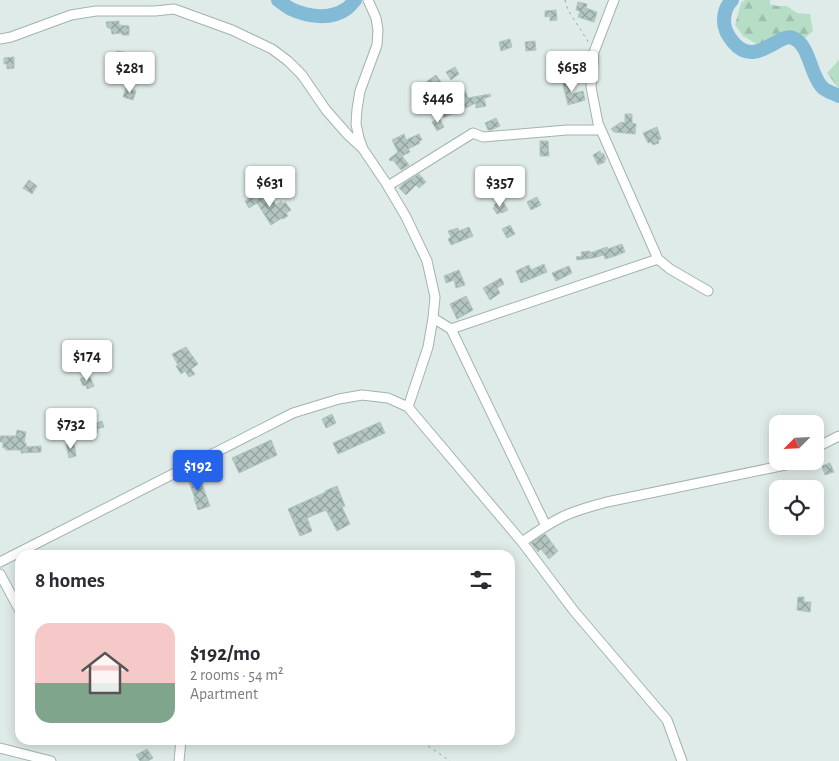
<!DOCTYPE html>
<meta charset="utf-8">
<style>
:root{--surface:#fff;--page:#f7f7f7;--text:#2b2b33;--muted:#7c7c81;--accent:#2563eb}
body{margin:0;font-family:"Alegreya Sans",sans-serif;background:var(--page);color:var(--text);height:100vh;display:flex;flex-direction:column;font-size:19px;white-space:nowrap}
*{box-sizing:border-box;margin:0}
p{font-size:16px;color:var(--muted)}
.icon{flex:none;width:28px;height:28px;fill:none;stroke:currentColor;stroke-width:2;stroke-linecap:round;stroke-linejoin:round}
.map{position:relative;flex:1;overflow:hidden}
.details{position:absolute;left:15px;top:550px;width:500px;height:195px;display:flex;flex-direction:column;background:var(--surface);border-radius:15px;box-shadow:0 2px 12px #0003}
.details>*{flex:none}
.needle{width:32px;rotate:246deg}
.fabs{position:absolute;left:769px;top:415px;display:grid;gap:10px}
.fabs a{display:grid;place-items:center;width:55px;height:55px;border-radius:10px;background:var(--surface);box-shadow:0 2px 12px #0003;font-size:25px}
.price{position:absolute;translate:-50% -42px;padding:0 11px;border-radius:5px;background:#fff;color:#222;font-size:16px;line-height:32px;filter:drop-shadow(0 1px 2px #0008)}
.price::after{content:'';position:absolute;left:50%;top:30px;width:15px;height:11px;margin-left:-8px;background:inherit;clip-path:polygon(0 0,100% 0,50% 100%)}
.price.current{background:var(--accent);color:#fff}
ul{padding:0;list-style:none}
li{display:flex;align-items:center;gap:15px;height:125px;padding:0 20px}
li span{display:grid;place-items:center;flex:none;width:140px;height:100px;border-radius:15px;color:#555}
li>.icon{margin-inline-start:auto}
span .icon{width:60px;height:60px;fill:#fffc;stroke-width:1}
li b{font-size:21px}
h2{display:flex;justify-content:space-between;align-items:center;height:60px;padding:0 20px;font-size:21px}
.map>svg:first-child{display:block}
.forest{fill:url(#forest-firs)}
.lines{fill:none;stroke-linecap:round;stroke-linejoin:round}
.river{stroke:#83bad5;stroke-width:14}
.building{fill:url(#building-cross-hatch);stroke:#b1c5c0}
.street-casing{stroke:#a2b3b0;stroke-width:11}
.path{stroke:#7db1a9;stroke-width:1;stroke-dasharray:2.5 4;stroke-linecap:butt}
.street{stroke:#fff;stroke-width:9}
</style>
<div class="map">
<svg width="839" height="761" viewBox="0 0 839 761">
<defs>
<pattern id="forest-firs" width="22" height="20" patternUnits="userSpaceOnUse" patternTransform="scale(1.25)"><rect width="22" height="20" fill="#b6dec7"/><path d="M5 1l3.5 6h-7zM16 11l3.5 6h-7z" fill="#9cbfac"/></pattern>
<pattern id="building-cross-hatch" width="8" height="8" patternUnits="userSpaceOnUse" patternTransform="scale(1.25)"><rect width="8" height="8" fill="#b4c6c1"/><path d="M0 0l8 8M0 8l8-8" fill="none" stroke="#92a29e"/></pattern>
</defs>
<rect width="100%" height="100%" fill="#dfebe8"/>
<path class="forest" d="M745 0H770V4L777 6H787L797 13 810 14 813 31 804 39C787 26 776 37 760 46L743 36 735 25 741 3Z
M839 60V89L827 73Z"/>
<g class="lines">
<path class="river" d="M278 0C282 3 287 7 291 9 308 17 331 20 346 9 350 7 352 3 355 0
M732 0C726 6 724 13 724 21 724 29 728 36 733 42 755 69 779 32 793 38 810 45 810 75 822 87 827 92 833 93 839 96"/>
</g>
<path class="building" d="M578 2 587 4 586 8 597 12 594 22 578 17 580 11 576 10Z
M556 10 557 20 550 21V16L545 17V11Z
M119 21V25L129 26V35H122V33L112 34 111 29 107 27 106 22Z
M510 39 512 47 501 51 499 42Z
M535 41 536 50 526 51 525 42Z
M117 51 129 53 128 61 113 60Z
M14 57V68L7 69V64H4V58Z
M455 67 459 74 451 80 446 72Z
M436 75 441 82 430 88 426 82Z
M563 79H570L571 94 583 91 585 100 572 104 571 101V104L568 105 563 85Z
M126 88 136 91 133 100 123 97Z
M465 91 468 98 490 94 491 96 484 99 486 106 476 108V103L444 118 441 111 460 103 456 94Z
M625 114H632V123L636 124 635 134 614 132 611 129 621 122 625 123Z
M439 118 444 127 437 131 432 122Z
M496 118 500 126 491 130H488L485 123Z
M657 127 661 139 658 140 659 143 653 145 651 142 648 143 643 133Z
M404 134 406 140 419 134 422 140 419 141 420 143 408 149 410 152 402 156 409 165 401 170 393 160 390 161 389 159 398 152 392 140Z
M540 141H548L549 156H540Z
M600 151 601 154 603 153 606 159 604 160 605 162 598 165 593 155Z
M419 174 426 182 419 188 416 185 406 195 399 188 403 184Z
M29 180 37 186 32 194 23 188Z
M268 192 276 205 281 201 283 204 285 202 291 210 286 213 288 216 283 219 282 218 271 225 257 203 249 208 245 201 253 196 256 200Z
M537 197 541 205 531 210 527 202Z
M500 201 501 203 503 202 508 210 502 213V212L497 214 493 208 495 207 494 205Z
M510 225 515 234 507 238 502 229Z
M469 227 473 236 451 245 448 239 451 237 448 231 458 228 459 231Z
M622 244 625 252 615 256 605 259 604 255 593 258 577 260 576 257 582 256 581 252 590 251V253L607 247 608 249Z
M544 264 547 272 521 283 516 271 529 265 531 270Z
M569 266 572 273 556 281 552 273Z
M459 270 465 285 456 288 454 280 446 283 444 276Z
M501 278 504 284 497 288 500 293 490 300 483 288Z
M466 296 473 310 457 319 450 304Z
M78 345 82 351 71 356 68 350Z
M186 347 198 364 191 369 195 374 189 377 185 371 181 374 176 366 178 365 172 354Z
M89 375 94 386 87 389 86 385 83 386 80 379Z
M332 414 336 423 326 428 322 419Z
M102 421 104 427 97 429 98 432 93 434 92 431 89 432 87 426Z
M380 422 385 433 338 454 333 443Z
M17 430 26 432 24 443H26V447L41 446V452L21 453V450H6V448H3V442H0V436H16Z
M271 440 277 455 239 473 232 458Z
M74 442 76 456 69 458 66 444Z
M830 463 834 472 825 475 822 466Z
M198 473 210 506 198 510 194 498H195L187 477Z
M337 486 345 506 342 507 350 524 337 531 326 510 307 518 312 531 300 536 288 509 326 492 325 491Z
M545 534 558 551 549 559 541 549 538 552 531 543Z
M798 597H804V602H811L810 612 797 610Z
M147 749 153 758 148 761H140L136 755Z"/>
<g class="lines">
<defs>
<path id="street" d="M368 0 376 18 378 30 377 45 360 91 357 109 356 124 359 138 363 149 386 183 406 217 427 261 435 297 433 318 428 347 408 407
M614 0 594 52 591 87 598 123 658 259 670 269 708 291
M0 39 11 37 71 15 96 11H155L174 9 232 30 272 49 288 61 302 75 326 110 348 135 361 147
M388 186 473 133 483 137 567 130H601
M433 318 451 329 546 526
M451 329 658 259
M815 448 839 436
M522 542C535 533 548 524 562 517 576 510 592 506 607 502L805 461
M0 562 293 413 339 399 362 395 388 398 408 407 522 542 574 611 667 720 682 761
M0 574 20 611
M0 748 51 761
M179 761 181 740"/>
</defs>
<use href="#street" class="street-casing"/>
<path class="path" d="M565 0 568 10 589 43
M417 740 427 745 450 761"/>
<use href="#street" class="street"/>
</g>
</svg>
<div class="fabs">
<a><svg class="needle" viewBox="-14 -14 28 28"><path d="M0-13l5 13h-10z" fill="#e53935"/><path d="M0 13l5-13h-10z" fill="#7c7c81"/></svg></a>
<a><svg class="icon" aria-label="locate" viewBox="0 0 24 24"><circle cx="12" cy="12" r="6"/><path d="M12 2v4M12 18v4M2 12h4M18 12h4"/></svg></a>
</div>
<b class="price" style="left:572px;top:93px">$658</b>
<b class="price" style="left:130px;top:94px">$281</b>
<b class="price" style="left:438px;top:124px">$446</b>
<b class="price" style="left:270px;top:208px">$631</b>
<b class="price" style="left:500px;top:208px">$357</b>
<b class="price" style="left:87px;top:382px">$174</b>
<b class="price" style="left:71px;top:450px">$732</b>
<b class="price current" style="left:198px;top:492px">$192</b>
<section class="details">
<h2>8 homes<svg class="icon" aria-label="filters" viewBox="0 0 24 24"><path d="M4 7h16M4 17h16"/><circle cx="9" cy="7" r="2"/><circle cx="15" cy="17" r="2"/></svg></h2>
<ul>
<li><span style="background:linear-gradient(#f6c9c9 60%,#7fa58c 0)"><svg class="icon" aria-label="home" viewBox="0 0 24 24"><path d="M3 11l9-7 9 7M6 9v11h12V9"/></svg></span><div><b>$192/mo</b><p>2 rooms · 54 m²</p><p>Apartment</p></div></li>
</ul>
</section>
</div>
